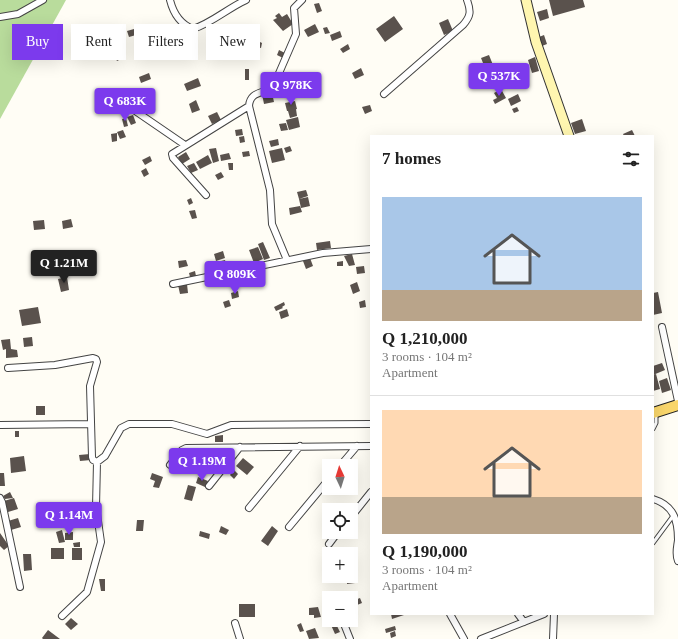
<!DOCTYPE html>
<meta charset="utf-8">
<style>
:root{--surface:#fff;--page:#f6f6f6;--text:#222;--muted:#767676;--line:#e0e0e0;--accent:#7c3aed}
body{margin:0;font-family:"Times New Roman",serif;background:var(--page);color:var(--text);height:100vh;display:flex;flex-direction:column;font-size:15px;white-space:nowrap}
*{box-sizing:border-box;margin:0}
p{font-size:13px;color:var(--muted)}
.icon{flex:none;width:22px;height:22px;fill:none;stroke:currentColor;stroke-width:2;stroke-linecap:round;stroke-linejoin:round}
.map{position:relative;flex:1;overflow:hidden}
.details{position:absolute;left:370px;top:135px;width:284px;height:480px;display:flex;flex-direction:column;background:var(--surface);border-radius:0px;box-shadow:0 4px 16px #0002}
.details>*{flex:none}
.guide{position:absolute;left:12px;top:24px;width:298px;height:36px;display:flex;gap:8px}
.needle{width:26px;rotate:356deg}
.tools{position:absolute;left:322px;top:459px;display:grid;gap:8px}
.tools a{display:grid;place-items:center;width:36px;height:36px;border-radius:0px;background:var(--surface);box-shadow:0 4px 16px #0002;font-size:20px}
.price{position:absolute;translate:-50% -34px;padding:0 9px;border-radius:4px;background:var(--accent);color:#fff;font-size:13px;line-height:26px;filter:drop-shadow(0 1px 2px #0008)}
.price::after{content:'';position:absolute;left:50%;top:24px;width:12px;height:9px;margin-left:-6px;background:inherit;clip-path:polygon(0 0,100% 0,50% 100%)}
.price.selected{background:#222;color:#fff}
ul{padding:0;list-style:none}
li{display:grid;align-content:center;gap:8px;height:212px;padding:0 12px}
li+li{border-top:1px solid var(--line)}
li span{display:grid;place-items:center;height:124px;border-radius:0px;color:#555}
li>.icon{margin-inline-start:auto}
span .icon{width:72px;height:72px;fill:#fffc;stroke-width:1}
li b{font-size:17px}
h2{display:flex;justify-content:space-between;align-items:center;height:48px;padding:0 12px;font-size:17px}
.tag{padding:0 14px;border-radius:0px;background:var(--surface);box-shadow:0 4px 16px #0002;font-size:14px;line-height:36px}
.tag.selected{background:var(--accent);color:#fff}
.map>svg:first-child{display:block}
.forest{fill:#b9dc9c}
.building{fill:#5a524d}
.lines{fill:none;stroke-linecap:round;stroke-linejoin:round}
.service-casing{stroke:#444;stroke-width:5}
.minor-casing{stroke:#444;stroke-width:8}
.secondary-casing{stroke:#333;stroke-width:11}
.primary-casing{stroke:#222;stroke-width:12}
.service{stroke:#fff;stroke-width:3}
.minor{stroke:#fff;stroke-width:6}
.secondary{stroke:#fff6b0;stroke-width:9}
.primary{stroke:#f9d66b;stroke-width:10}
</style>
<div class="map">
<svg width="678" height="639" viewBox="0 0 678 639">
<rect width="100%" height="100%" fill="#fffdf5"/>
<path class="forest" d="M0 0H66L0 119Z"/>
<path class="building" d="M549 0H583L585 7 553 16Z
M319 3 322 11 317 13 314 4Z
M547 9 549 18 540 21 537 12Z
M279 13 282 17 287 14 293 24 283 31 273 20 277 18 275 16Z
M394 16 403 29 385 42 376 29Z
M448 19 453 31 444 35 439 23Z
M315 24 319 32 308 37 304 30Z
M141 27 143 33 129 37 127 31Z
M327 27 330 33 325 34 323 28Z
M340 31 342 37 332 41 330 35Z
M544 35 547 44 542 46 539 37Z
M258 41 262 43 261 48 256 47Z
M181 42 183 48 169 52 167 46Z
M348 44 350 49 343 53 340 49Z
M148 47 159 52 156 58 145 53Z
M279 50 285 53 283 58 277 55Z
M118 53 121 59 117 61 114 55Z
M489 55 493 65 485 68 481 58Z
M535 57 539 71 532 73 528 60Z
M361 68 364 75 355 79 352 73Z
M245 69H249V80H245Z
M519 69 521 78 509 81 507 72Z
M149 73 151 79 141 83 139 77Z
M495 74 500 82 489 89 484 80Z
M198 78 201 86 187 91 184 84Z
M501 89 506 98 495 104 493 100 497 98 494 93Z
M272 93 274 102 264 104 262 94Z
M518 94 521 101 511 106 508 99Z
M196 100 200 110 192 113 189 104Z
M295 101 297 109 287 111 285 103Z
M370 105 372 111 365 114 362 107Z
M517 107 519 111 514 113 512 109Z
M296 109 297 116 290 118 288 111Z
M217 112 221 120 212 124 208 116Z
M133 115 136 123 131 125 127 117Z
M298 117 300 127 289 130 286 120Z
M126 118 128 126 124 127 122 119Z
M582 119 586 131 575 134 571 123Z
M286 123 288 130 281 131 279 124Z
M242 129 243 135 236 136 235 130Z
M123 130 126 137 120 139 117 132Z
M632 130 635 136H624L623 134Z
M117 133V141L112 142 111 134Z
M244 136 245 142 240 143 239 137Z
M278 139 279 145 271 147 269 141Z
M290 146 292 151 286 153 284 148Z
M216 148 219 161 213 163 209 149Z
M282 148 285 160 272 163 269 151Z
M249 151 250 156 243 157 242 152Z
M186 152 190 159 182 164 178 157Z
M229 153 231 159 221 161 220 155Z
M208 155 212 163 200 169 196 162Z
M150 156 152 161 145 165 142 160Z
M194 163 198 170 191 173 187 166Z
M228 163H233V170H229Z
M146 168 149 174 144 177 141 171Z
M221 172 224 177 218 180 215 175Z
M306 190 308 196 299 199 297 192Z
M308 197 310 206 301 208 299 199Z
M191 198 193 203 189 205 187 200Z
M300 206 302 212 290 215 289 208Z
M195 210 197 218 192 219 189 211Z
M71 219 73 227 63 229 62 221Z
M44 220 45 229 34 230 33 221Z
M330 241 331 248 317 250 316 243Z
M263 242 270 258 264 260 258 244Z
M258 247 263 259 254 263 249 250Z
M223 251 225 258 216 261 214 254Z
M352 254 355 265 349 266 344 256Z
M45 257 46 267 36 268 35 258Z
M310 258 313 266 306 269 303 261Z
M186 260 188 266 179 268 178 261Z
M225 260 226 263 218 265 217 262Z
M343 261V266H337V262Z
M364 266 365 273 357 274 356 267Z
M195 271 196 276 190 277 189 273Z
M67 277 69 290 61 292 58 279Z
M357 282 360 291 353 294 350 285Z
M187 284 188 293 180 294 178 285Z
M238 291 239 297 232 299 231 293Z
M658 292 662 313 653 315V293Z
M229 300 231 306 225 308 223 302Z
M365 300 366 307 360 308 359 302Z
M284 302 285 305 282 307 283 308 276 311 274 307Z
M38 307 41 323 22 326 19 310Z
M287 309 289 316 281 319 279 312Z
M32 337 33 346 24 347 23 338Z
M10 339 11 349 17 350 18 357 6 358V349L3 350 1 340Z
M662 363 665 370 653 375V366Z
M656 374 660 389 653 391V375Z
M667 378 671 390 662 393 659 381Z
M36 406H45V415H36Z
M15 431H19V437H15Z
M223 435V442H215V436Z
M90 454 91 460 80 461 79 455Z
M24 456 26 471 11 473 10 458Z
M243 458 254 467 247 475 236 466Z
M234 470 238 474 234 479 230 475Z
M0 473H4L5 486H0Z
M152 473 163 477 159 488 153 487 155 481 150 479Z
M198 477 208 481 205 487 196 483Z
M188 485 196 487 192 501 184 499Z
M10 492 13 498 5 499 3 496Z
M14 498 18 509 8 512 4 501Z
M46 511 47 524 40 525 38 512Z
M47 511H51L53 528H48Z
M18 518 21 527 11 530 8 521Z
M58 519 60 527 54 528 52 520Z
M137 520H144L143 531H136Z
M221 526 229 530 226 535 219 532Z
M272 526 278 531 268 546 261 541Z
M62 530 65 542 59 543 56 532Z
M200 531 210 534 209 539 199 536Z
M73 532V540H65V533Z
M0 533 9 546 4 550 0 546Z
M80 542V547H74L73 543Z
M51 548H64V559H51Z
M72 548H82V560H72Z
M23 554H31L32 570 24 571Z
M351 575H354L355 583 347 584V576Z
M99 579H105V591H101Z
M360 598 362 603 357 605 355 600Z
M239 604H255V617H239Z
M318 607 321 617 314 618V615H309V608Z
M391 614H407L392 619Z
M71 618 78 624 71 630 65 624Z
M335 622 340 632 335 634 331 625Z
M301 623 304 631 300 632 297 625Z
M395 626 396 630 386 633 385 629Z
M315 628 319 638 309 639 306 631Z
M48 630 60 639H43L42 638Z
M395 631 396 636 391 638 390 633Z"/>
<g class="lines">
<defs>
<path id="service" d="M653 429 656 423V413
M653 543 673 516"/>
<path id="minor" d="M170 0C173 12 180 24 193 29 212 23 228 8 246 0
M0 17 18 14 43 0
M384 94 463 25C471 16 471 11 467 0
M131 108 185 145
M206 195 173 158 172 154 249 106
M287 260 272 224 270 190 249 106C250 91 263 94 273 87L296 34 294 8 302 0
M173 284 323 253 371 249
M662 327 678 401
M8 368 55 365 93 358 96 359 97 362 90 386 92 457 93 460 97 462 105 456 121 428 129 424H172L207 434 231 425 371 424
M0 425 91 424
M170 465 182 450 186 448 371 446
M340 466 357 446
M209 486 240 447
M0 498 2 502 20 587
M653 499C673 505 678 519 678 540 677 548 675 554 678 561
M249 508 300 446
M351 517 371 492
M289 527 329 479
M329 544 338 532
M450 614 464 639
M518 614 524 622
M62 616 87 592 101 542 96 507 97 462
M340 620 344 624 350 639
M235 623 240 639
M481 639 544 614
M553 639 554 614"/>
<path id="secondary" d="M526 0 536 42 569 136"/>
<path id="primary" d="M653 413 678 405"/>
</defs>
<use href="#service" class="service-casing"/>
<use href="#minor" class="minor-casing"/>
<use href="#secondary" class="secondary-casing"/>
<use href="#primary" class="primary-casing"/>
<use href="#service" class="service"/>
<use href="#minor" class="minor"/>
<use href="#secondary" class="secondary"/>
<use href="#primary" class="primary"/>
</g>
</svg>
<div class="tools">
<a><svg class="needle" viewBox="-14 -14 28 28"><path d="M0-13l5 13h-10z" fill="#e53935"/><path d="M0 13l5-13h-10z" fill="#767676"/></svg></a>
<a><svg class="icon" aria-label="locate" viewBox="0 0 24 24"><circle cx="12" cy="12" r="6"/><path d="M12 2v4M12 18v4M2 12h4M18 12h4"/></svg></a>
<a>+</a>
<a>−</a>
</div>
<b class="price" style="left:499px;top:97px">Q 537K</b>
<b class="price" style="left:291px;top:106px">Q 978K</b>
<b class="price" style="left:125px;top:122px">Q 683K</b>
<b class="price selected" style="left:64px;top:284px">Q 1.21M</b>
<b class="price" style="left:235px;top:295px">Q 809K</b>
<b class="price" style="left:202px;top:482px">Q 1.19M</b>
<b class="price" style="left:69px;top:536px">Q 1.14M</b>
<div class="guide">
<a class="tag selected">Buy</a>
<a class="tag">Rent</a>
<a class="tag">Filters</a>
<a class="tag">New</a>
</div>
<section class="details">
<h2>7 homes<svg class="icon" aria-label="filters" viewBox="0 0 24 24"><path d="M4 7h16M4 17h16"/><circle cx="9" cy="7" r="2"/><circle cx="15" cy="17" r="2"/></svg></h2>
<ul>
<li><span style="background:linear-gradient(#a9c7e8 75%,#b9a48a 0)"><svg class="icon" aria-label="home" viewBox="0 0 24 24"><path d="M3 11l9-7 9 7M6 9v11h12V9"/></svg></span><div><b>Q 1,210,000</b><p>3 rooms · 104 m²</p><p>Apartment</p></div></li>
<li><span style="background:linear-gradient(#ffd9b3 70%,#b9a48a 0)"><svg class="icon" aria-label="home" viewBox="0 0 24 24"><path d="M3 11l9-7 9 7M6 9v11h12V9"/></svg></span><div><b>Q 1,190,000</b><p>3 rooms · 104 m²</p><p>Apartment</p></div></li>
</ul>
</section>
</div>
